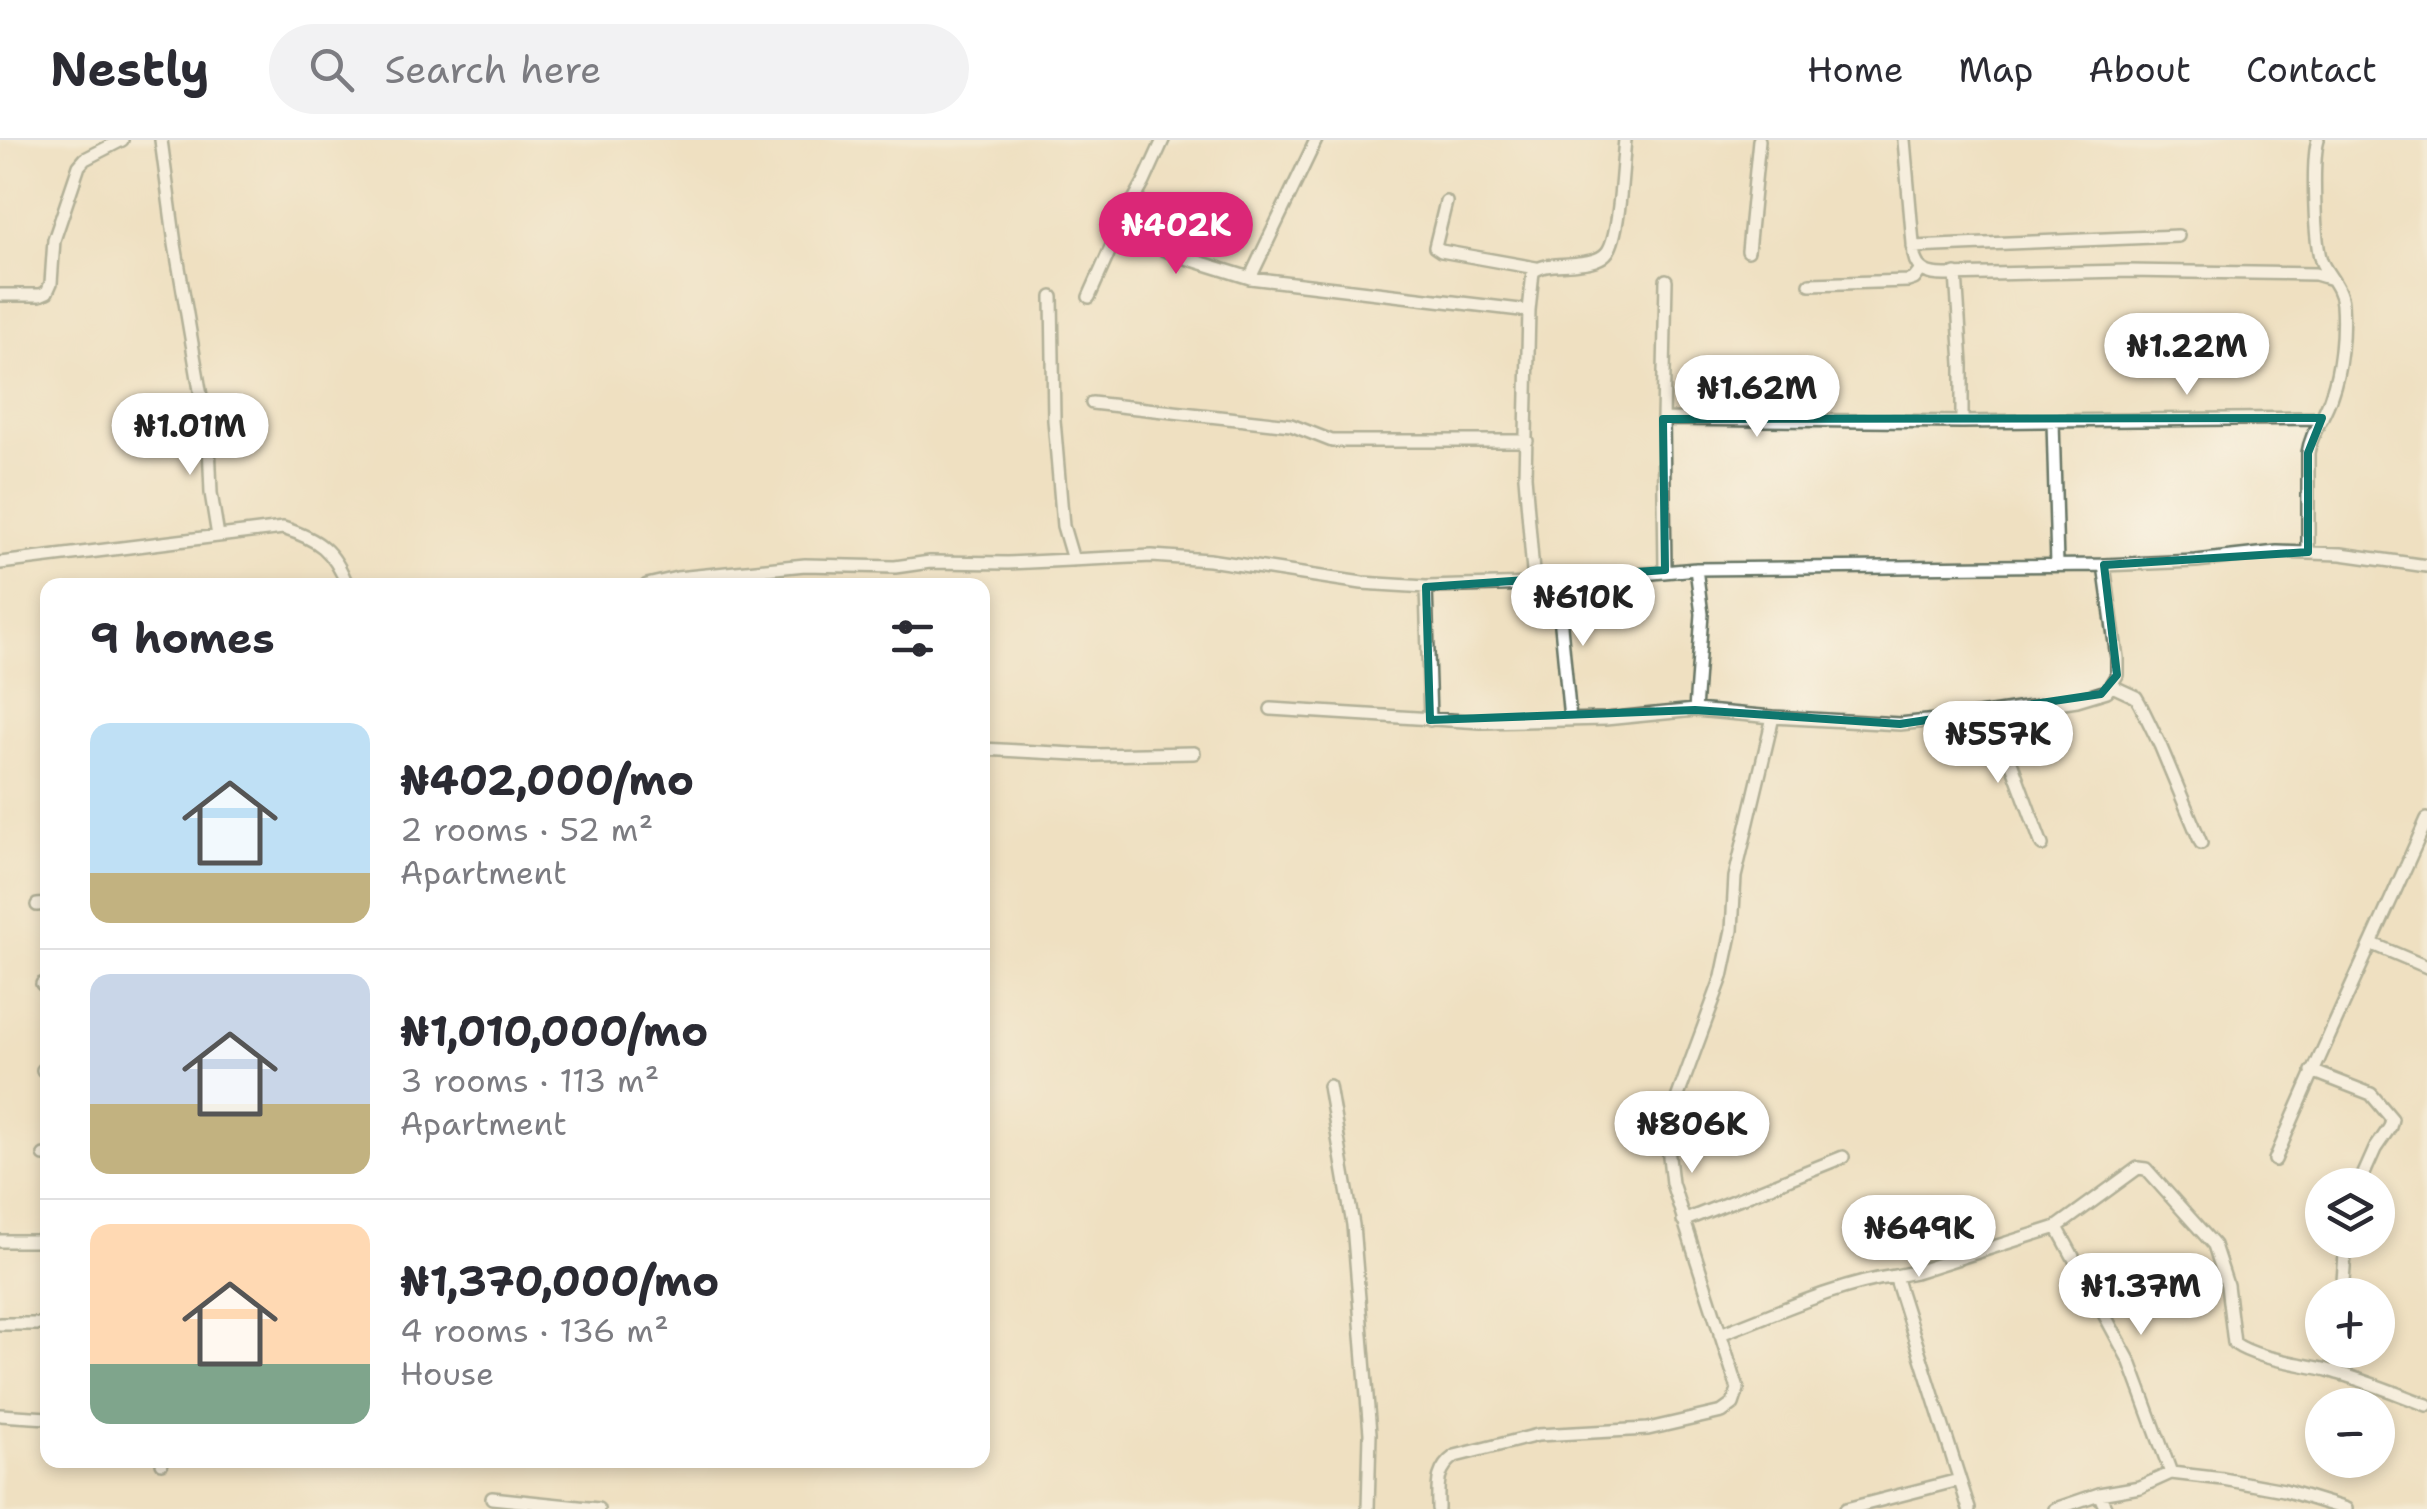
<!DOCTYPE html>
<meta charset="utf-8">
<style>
:root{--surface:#fff;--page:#f2f2f3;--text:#2b2b33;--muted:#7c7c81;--line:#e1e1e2;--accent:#db2777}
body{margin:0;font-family:"Shantell Sans",sans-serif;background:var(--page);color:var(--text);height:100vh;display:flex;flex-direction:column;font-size:38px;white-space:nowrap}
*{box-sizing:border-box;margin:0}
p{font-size:32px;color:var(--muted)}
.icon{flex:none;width:55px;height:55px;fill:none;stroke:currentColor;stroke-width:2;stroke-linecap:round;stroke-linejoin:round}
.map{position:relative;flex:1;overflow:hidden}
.side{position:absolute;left:40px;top:438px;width:950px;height:890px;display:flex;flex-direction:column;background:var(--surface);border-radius:20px;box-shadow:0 5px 15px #0003}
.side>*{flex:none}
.tools{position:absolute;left:2305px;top:1028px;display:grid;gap:20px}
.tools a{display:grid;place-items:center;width:90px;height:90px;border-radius:50%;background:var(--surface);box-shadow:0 5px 15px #0003;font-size:50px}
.price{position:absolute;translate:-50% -85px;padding:0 22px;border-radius:35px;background:#fff;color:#222;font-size:32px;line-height:65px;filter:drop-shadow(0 2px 5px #0008)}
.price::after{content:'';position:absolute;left:50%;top:60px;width:30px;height:22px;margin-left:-15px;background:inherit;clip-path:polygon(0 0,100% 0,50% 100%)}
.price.selected{background:var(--accent);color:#fff}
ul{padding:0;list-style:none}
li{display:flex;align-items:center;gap:30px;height:250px;padding:0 50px}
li+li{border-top:2px solid var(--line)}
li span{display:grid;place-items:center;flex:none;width:280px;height:200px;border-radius:20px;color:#555}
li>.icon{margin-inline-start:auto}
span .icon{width:120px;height:120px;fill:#fffc;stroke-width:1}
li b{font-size:42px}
h2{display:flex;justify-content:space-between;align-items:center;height:120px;padding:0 50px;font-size:42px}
header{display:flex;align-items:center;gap:60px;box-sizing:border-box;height:140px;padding:0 50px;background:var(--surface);border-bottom:2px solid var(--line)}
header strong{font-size:48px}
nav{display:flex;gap:55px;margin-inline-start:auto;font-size:35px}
.search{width:700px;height:90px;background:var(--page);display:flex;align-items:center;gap:25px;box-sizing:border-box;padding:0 35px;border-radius:55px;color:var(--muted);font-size:38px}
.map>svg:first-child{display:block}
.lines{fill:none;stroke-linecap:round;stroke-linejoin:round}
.minor-casing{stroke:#687665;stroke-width:16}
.minor{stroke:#fff;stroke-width:11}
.marked{fill:none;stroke:#0f766e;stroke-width:8;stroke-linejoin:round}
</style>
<header>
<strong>Nestly</strong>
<div class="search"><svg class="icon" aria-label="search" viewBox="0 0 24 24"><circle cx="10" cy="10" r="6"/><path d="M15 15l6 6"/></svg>Search here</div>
<nav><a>Home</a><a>Map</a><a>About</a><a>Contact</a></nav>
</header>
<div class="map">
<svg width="2427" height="1369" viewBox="0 0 2427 1369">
<rect width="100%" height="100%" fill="#fbf7ec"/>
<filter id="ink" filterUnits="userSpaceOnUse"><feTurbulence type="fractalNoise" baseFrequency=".01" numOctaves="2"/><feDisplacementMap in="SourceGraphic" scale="20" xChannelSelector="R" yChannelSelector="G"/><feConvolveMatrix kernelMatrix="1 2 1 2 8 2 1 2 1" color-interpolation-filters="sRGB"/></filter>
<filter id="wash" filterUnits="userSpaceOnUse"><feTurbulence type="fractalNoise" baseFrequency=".0048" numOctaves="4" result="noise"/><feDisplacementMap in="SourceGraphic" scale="40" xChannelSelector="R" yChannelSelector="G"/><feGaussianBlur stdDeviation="2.25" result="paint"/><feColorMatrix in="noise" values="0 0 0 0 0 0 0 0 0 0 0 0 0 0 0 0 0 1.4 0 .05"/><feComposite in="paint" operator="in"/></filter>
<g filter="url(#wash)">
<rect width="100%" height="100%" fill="#efe0c1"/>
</g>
<g filter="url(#ink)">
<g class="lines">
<defs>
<path id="minor" d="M161 0 175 104 209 303 211 353 218 396
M1904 0 1914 115C1917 132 1930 135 1945 135L2128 131 2315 134 2332 139
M1446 62 1435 107 1441 111 1536 128
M1117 92 1186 118 1250 138 1529 171
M1913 107 2178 96
M1748 111 1759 0
M1956 134 1962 224V282L2322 278
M1250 138 1316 0
M1810 144 1908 141 1914 139 1921 130
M0 155H40L47 152 51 143 54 100 79 26 85 19 122 0
M1052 157 1054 280 1063 386 1073 420
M1089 157 1126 74 1144 42 1163 0
M1092 263 1291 285 1332 301H1527
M1663 279 1666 140
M2053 281 2057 425
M2308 412V313C2311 292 2325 276 2331 256 2341 228 2344 193 2342 164 2341 148 2329 137 2322 123 2314 105 2312 19 2318 0
M0 423 283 388C318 399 334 410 347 445
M1665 430 1663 279 1962 282
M1559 441V465L1570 579
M1534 444 1525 336 1529 171 1533 132C1545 122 1564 126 1579 123 1589 122 1602 120 1608 111 1620 93 1622 25 1625 0
M647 445 677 438 805 425 895 427 930 422 1008 423 1152 416 1209 420 1362 443 1426 447 1534 444 1696 429 2104 425 2196 421 2277 412 2341 414 2427 426
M1426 447 1430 580
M2112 546 2136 557 2140 564 2160 605 2201 703
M1271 569 1481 582 1605 579 1695 570 1773 577 1735 737 1732 790 1722 837 1678 956 1670 986 1668 1008 1672 1043 1738 1249 1733 1264 1722 1272 1648 1289 1538 1295 1455 1316C1435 1330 1438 1347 1438 1369
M1695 570 1702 474 1696 429
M1993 573 2042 705
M1773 577 1900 584 1972 576 2077 560 2107 551 2117 535V518L2104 425
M982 609 1094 615 1194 613
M37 765 48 764
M2373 804 2427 827
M42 844 48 843
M43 930H48
M2312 931 2371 954 2392 979 2390 987 2375 1009 2359 1045
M1329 946 1353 1085 1370 1293 1368 1369
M44 1015H48
M2275 1020C2323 905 2377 793 2427 679
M1683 1081 1843 1017
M2057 1087 2130 1222 2171 1333
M0 1101H48
M1895 1136 1915 1132 2057 1087 2138 1028 2146 1029 2214 1105 2227 1145 2234 1203C2258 1220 2302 1223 2331 1231 2364 1240 2395 1253 2427 1265
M2342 1155 2346 1100
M0 1184H48
M1720 1194C1777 1173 1834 1145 1895 1136L1969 1369
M2337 1233 2339 1210
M0 1275 48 1278
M162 1320V1323
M2099 1354 2106 1369
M492 1358 598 1369
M1846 1369 1959 1340
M2055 1369 2099 1354 2140 1347 2171 1333 2223 1339 2284 1350 2346 1369"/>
</defs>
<use href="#minor" class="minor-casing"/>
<use href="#minor" class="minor"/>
</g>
</g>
<path d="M0 0H2427V1369H0ZM2322 278 2308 313V412L2104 425 2117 535 2101 554 1900 584 1695 570 1430 580 1426 447 1665 430 1663 279Z" fill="#efe0c1" fill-opacity=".55" fill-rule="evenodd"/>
<path class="marked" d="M2322 278 2308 313V412L2104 425 2117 535 2101 554 1900 584 1695 570 1430 580 1426 447 1665 430 1663 279Z"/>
</svg>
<div class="tools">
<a><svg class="icon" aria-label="layers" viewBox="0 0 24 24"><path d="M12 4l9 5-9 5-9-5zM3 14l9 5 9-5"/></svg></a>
<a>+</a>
<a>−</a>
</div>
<b class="price selected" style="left:1176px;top:137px">₦402K</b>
<b class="price" style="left:2187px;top:258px">₦1.22M</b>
<b class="price" style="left:1757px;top:300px">₦1.62M</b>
<b class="price" style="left:190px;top:338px">₦1.01M</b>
<b class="price" style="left:1583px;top:509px">₦610K</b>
<b class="price" style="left:1998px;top:646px">₦557K</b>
<b class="price" style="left:1692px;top:1036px">₦806K</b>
<b class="price" style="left:1919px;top:1140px">₦649K</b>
<b class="price" style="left:2141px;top:1198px">₦1.37M</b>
<section class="side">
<h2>9 homes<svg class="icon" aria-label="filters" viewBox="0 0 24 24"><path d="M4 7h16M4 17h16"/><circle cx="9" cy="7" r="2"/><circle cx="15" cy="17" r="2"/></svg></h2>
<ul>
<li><span style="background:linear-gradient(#bfe0f5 75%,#c2b280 0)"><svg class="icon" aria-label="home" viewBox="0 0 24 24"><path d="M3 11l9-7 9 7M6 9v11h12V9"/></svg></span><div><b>₦402,000/mo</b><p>2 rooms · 52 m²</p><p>Apartment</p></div></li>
<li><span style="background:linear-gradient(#c9d6e8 65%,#c2b280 0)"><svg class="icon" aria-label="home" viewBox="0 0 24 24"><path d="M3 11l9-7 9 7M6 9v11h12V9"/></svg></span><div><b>₦1,010,000/mo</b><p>3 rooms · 113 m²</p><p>Apartment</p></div></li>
<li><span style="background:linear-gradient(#ffd9b3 70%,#7fa58c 0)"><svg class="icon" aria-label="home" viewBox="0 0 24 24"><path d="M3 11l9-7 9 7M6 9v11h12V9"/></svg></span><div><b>₦1,370,000/mo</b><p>4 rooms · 136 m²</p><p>House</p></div></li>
</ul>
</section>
</div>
